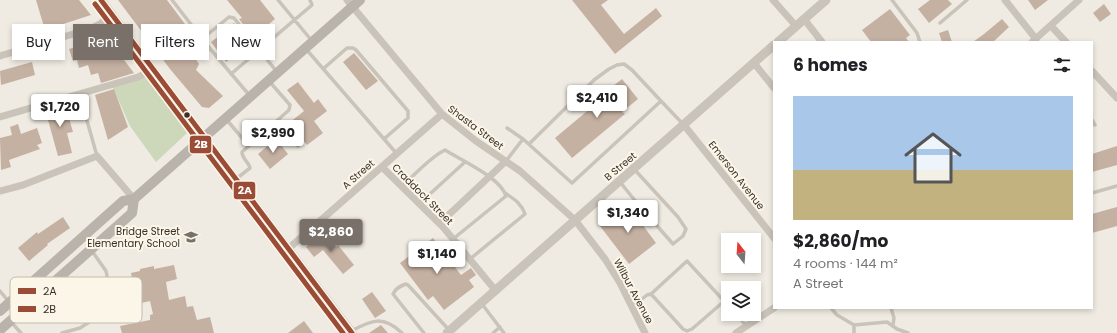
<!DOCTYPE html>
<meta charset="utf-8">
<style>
:root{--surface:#fff;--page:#f6f6f6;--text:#202124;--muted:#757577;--accent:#797169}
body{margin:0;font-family:Poppins,sans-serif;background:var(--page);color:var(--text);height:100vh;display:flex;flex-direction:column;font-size:15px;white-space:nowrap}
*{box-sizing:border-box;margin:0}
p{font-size:13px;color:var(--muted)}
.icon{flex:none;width:22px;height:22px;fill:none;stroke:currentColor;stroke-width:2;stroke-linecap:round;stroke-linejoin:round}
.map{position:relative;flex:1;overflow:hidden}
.details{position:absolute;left:773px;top:41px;width:320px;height:268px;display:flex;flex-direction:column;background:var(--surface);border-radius:0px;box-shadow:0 2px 6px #0003}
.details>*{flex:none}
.banner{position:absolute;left:12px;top:24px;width:380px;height:36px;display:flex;gap:8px}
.needle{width:26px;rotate:343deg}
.tools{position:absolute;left:721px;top:233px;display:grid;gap:8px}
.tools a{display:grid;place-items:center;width:40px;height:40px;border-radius:0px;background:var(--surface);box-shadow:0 2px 6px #0003;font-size:20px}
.price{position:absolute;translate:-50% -34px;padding:0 9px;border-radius:4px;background:#fff;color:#222;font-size:13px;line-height:26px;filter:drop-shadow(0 1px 2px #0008)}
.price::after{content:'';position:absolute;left:50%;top:24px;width:12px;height:9px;margin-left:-6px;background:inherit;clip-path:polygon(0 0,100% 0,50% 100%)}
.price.on{background:var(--accent);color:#fff}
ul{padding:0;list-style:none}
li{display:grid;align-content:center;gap:8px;height:212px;padding:0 20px}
li span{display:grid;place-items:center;height:124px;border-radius:0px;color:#555}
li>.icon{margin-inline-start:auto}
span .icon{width:72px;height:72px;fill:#fffc;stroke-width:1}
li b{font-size:17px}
h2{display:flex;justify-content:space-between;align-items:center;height:48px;padding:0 20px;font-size:17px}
.pill{padding:0 14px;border-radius:0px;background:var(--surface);box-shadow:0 2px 6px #0003;font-size:14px;line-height:36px}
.pill.on{background:var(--accent);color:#fff}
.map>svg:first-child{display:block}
.green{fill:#cdd7ba}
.building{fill:#c5b1a2}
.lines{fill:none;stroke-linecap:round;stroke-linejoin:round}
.service{stroke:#c9c3ba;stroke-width:3.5}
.minor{stroke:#c9c3ba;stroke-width:7}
.tertiary{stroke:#c9c3ba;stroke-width:9}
.secondary{stroke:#b9b3ab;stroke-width:10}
.bus-1-casing{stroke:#fcf6e9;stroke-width:8}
.bus-2-casing{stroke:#fcf6e9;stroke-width:8}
.bus-1{stroke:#9a4c36;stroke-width:5}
.bus-2{stroke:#9a4c36;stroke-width:5}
.bus-dot{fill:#3a3028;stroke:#fcf6e9;stroke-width:1.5}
.labels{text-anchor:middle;stroke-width:4;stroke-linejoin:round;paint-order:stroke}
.street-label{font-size:10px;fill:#3a3028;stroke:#fcf6e9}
.poi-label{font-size:10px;fill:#3a3028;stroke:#fcf6e9;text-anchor:end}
.key{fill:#fcf6e9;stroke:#c2bbaf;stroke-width:1}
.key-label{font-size:11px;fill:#3a3028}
.line-badge{stroke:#fcf6e9;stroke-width:1.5}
.badge-label{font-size:11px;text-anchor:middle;font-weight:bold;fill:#fff}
</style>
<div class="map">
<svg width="1117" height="333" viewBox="0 0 1117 333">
<rect width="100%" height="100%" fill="#efebe2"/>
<path class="green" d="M145 74 187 133 156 162 130 126 112 85Z"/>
<path class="building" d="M36 0H79L91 15 45 30Z
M118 0H167L194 36 186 44 199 64 196 70 223 96 209 108 202 107 170 69Z
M227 0H260L275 19 253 37 239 19 242 18Z
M572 0H608L601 5 624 34 656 8 662 16 615 54Z
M930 0H948L952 4 929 23 918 9Z
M1028 0H1048L1035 10Z
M1104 4 1111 14 1100 22 1093 13Z
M890 9 910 35 906 38 909 42H871L862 30Z
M1002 19 1009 27 993 42H973L984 34Z
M234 23 248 41 247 42 249 45 226 62 211 42 224 32 220 28 225 24 228 28Z
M948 30 952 42H942L939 33Z
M105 38 108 39 134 73 101 83 98 73 91 75 88 65 79 68 77 60 73 61 69 49Z
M354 53 378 81 366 90 343 62Z
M32 62 35 75 1 85 0 71Z
M622 79 638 99 622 112 625 114 572 158 555 138 592 107 590 104Z
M298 82 314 103 318 99 327 111 314 121 323 133 307 145 289 123 304 111 287 90Z
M114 89 128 127 108 140 95 95Z
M65 104 73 132 67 133 72 153 58 156 45 109Z
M18 124 21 134 37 128 42 143 37 145 40 149 9 160 11 167 1 170 0 138 12 135 10 127Z
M276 139 288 154 270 169 258 154Z
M1117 146V165L1092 172V154Z
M628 205 656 243 629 264 600 226Z
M1117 207V226L1092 233V214Z
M63 217 70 228 47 244 48 245 29 261 18 248 37 232 38 234Z
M325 233 336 247 338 245 354 265 343 274 323 250 314 257 306 247Z
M433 238 461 275 471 268 476 275 469 280 474 287 444 310 433 296 428 300 400 263Z
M174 265 177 279 166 282 169 300 185 296 187 307 193 306 197 320 210 317 214 333H122L120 326 150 320V315L153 314 150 301 137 304 134 291 128 293 125 279 132 278 131 273 140 271V269L154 266V269Z
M372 292 386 311 375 318 362 299Z
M304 321 313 333H288Z
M381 325 388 333H369Z"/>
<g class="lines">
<path class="service" d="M172 0 207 45 250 96
M278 0 312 41
M892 0 917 33 920 42
M940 23 967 0
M202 39 229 17 234 18 277 72
M306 49 397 154
M323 69 347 48H353L356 50 408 111V118L384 139
M231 74 312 5 310 0
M84 110 97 156
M226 119 249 146
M1092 120 1095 125
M277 121 298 146
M507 128 523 139
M529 144 594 80 609 69 617 65 624 64 632 70 661 101
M506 161 523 139 572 183 661 101 683 124
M236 179 250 168C249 162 242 159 242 152L289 110 290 105 269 81
M620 182 637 203 673 244 683 236 686 229 678 217 634 169
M402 186C415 175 430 157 445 150 461 160 501 178 506 196L453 239
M1092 193 1117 186
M420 203 465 162
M470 259 525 214C521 203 514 199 505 193
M0 291 18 313
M651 294 687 261 725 302
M482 304 504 333
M632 307 647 295 651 294 683 329 687 331 692 329 722 303 725 302 728 305
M831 308 837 315 854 325 887 322 897 329 908 333
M891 308 894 318 893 325
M737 314 746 326
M11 322 21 333
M854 325V333
M351 331C372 320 383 315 402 333
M62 333 80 328 97 317 109 305 110 290 106 271 92 251
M424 333 393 294C396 288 400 286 406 284L408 285 449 330
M493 333 500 327"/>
<path class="minor" d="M347 0 442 114 476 141 520 171 575 220 605 259 620 283 645 333
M773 0 796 26
M1005 0 1036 39
M804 19 822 42
M1051 26 1066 42
M1032 42 1079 0
M0 56 90 29 100 24 112 14
M754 63 774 88
M1092 71 1117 98
M0 117 138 77 153 69
M684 125 774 238
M382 167 443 227 496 291
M0 191 23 185 97 156 134 199
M440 223 506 161
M288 249 442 114
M736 333 774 308"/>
<path class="tertiary" d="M101 0 182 109 352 333
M778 42 826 0
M447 333 774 45"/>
<path class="secondary" d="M0 311 123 201 134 199 360 0
M0 330 132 213 134 199"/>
<defs>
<path id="bus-1" d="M101 0 352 333"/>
<path id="bus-2" d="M95 4 343 333"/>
</defs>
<use href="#bus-1" class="bus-1-casing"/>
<use href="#bus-2" class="bus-2-casing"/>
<use href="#bus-1" class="bus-1"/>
<use href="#bus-2" class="bus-2"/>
</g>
<defs>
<symbol id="school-bare" viewBox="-9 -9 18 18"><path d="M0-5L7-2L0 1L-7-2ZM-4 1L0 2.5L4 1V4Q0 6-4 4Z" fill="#797169" stroke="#fcf6e9" stroke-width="2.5" paint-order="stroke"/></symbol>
</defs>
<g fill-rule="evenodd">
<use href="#school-bare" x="181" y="227" width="20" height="20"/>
</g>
<circle class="bus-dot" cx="187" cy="115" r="3.5"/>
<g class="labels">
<g class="street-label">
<text transform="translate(476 127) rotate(37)" y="4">Shasta Street</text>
<text transform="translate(620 166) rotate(-40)" y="4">B Street</text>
<text transform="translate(358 174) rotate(-41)" y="4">A Street</text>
<text transform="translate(737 175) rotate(52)" y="4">Emerson Avenue</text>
<text transform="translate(423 194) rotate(45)" y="4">Craddock Street</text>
<text transform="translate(634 291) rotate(62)" y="4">Wilbur Avenue</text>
</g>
<g class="poi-label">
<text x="180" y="235">Bridge Street<tspan x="180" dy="12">Elementary School</tspan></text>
</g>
</g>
<rect x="10" y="277" width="132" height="46" rx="6" class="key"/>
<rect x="18" y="288" width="18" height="6" fill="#9a4c36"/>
<rect x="18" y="306" width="18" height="6" fill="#9a4c36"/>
<g class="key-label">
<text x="43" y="295">2A</text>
<text x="43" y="313">2B</text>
</g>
<g class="line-badge">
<rect x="189" y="135" width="23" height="19" rx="4" fill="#9a4c36"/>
<rect x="233" y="181" width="23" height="19" rx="4" fill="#9a4c36"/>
</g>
<g class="badge-label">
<text x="201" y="148">2B</text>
<text x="245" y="194">2A</text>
</g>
</svg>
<div class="tools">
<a><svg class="needle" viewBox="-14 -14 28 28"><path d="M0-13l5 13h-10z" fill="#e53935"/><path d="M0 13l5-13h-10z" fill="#757577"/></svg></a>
<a><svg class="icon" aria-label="layers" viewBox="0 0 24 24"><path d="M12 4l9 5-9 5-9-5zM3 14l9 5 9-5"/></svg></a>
</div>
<b class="price" style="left:597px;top:119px">$2,410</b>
<b class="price" style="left:60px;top:128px">$1,720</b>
<b class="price" style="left:273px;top:154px">$2,990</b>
<b class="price" style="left:628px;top:234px">$1,340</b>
<b class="price on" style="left:331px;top:253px">$2,860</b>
<b class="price" style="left:437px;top:275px">$1,140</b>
<div class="banner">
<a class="pill">Buy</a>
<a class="pill on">Rent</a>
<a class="pill">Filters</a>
<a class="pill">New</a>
</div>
<section class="details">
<h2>6 homes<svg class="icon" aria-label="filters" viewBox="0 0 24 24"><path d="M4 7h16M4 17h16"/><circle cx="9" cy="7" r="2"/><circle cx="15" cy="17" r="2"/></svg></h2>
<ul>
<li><span style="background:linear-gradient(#a9c7e8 60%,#c2b280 0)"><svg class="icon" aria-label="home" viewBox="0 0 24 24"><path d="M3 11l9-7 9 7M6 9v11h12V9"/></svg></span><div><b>$2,860/mo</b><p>4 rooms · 144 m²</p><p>A Street</p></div></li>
</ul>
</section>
</div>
